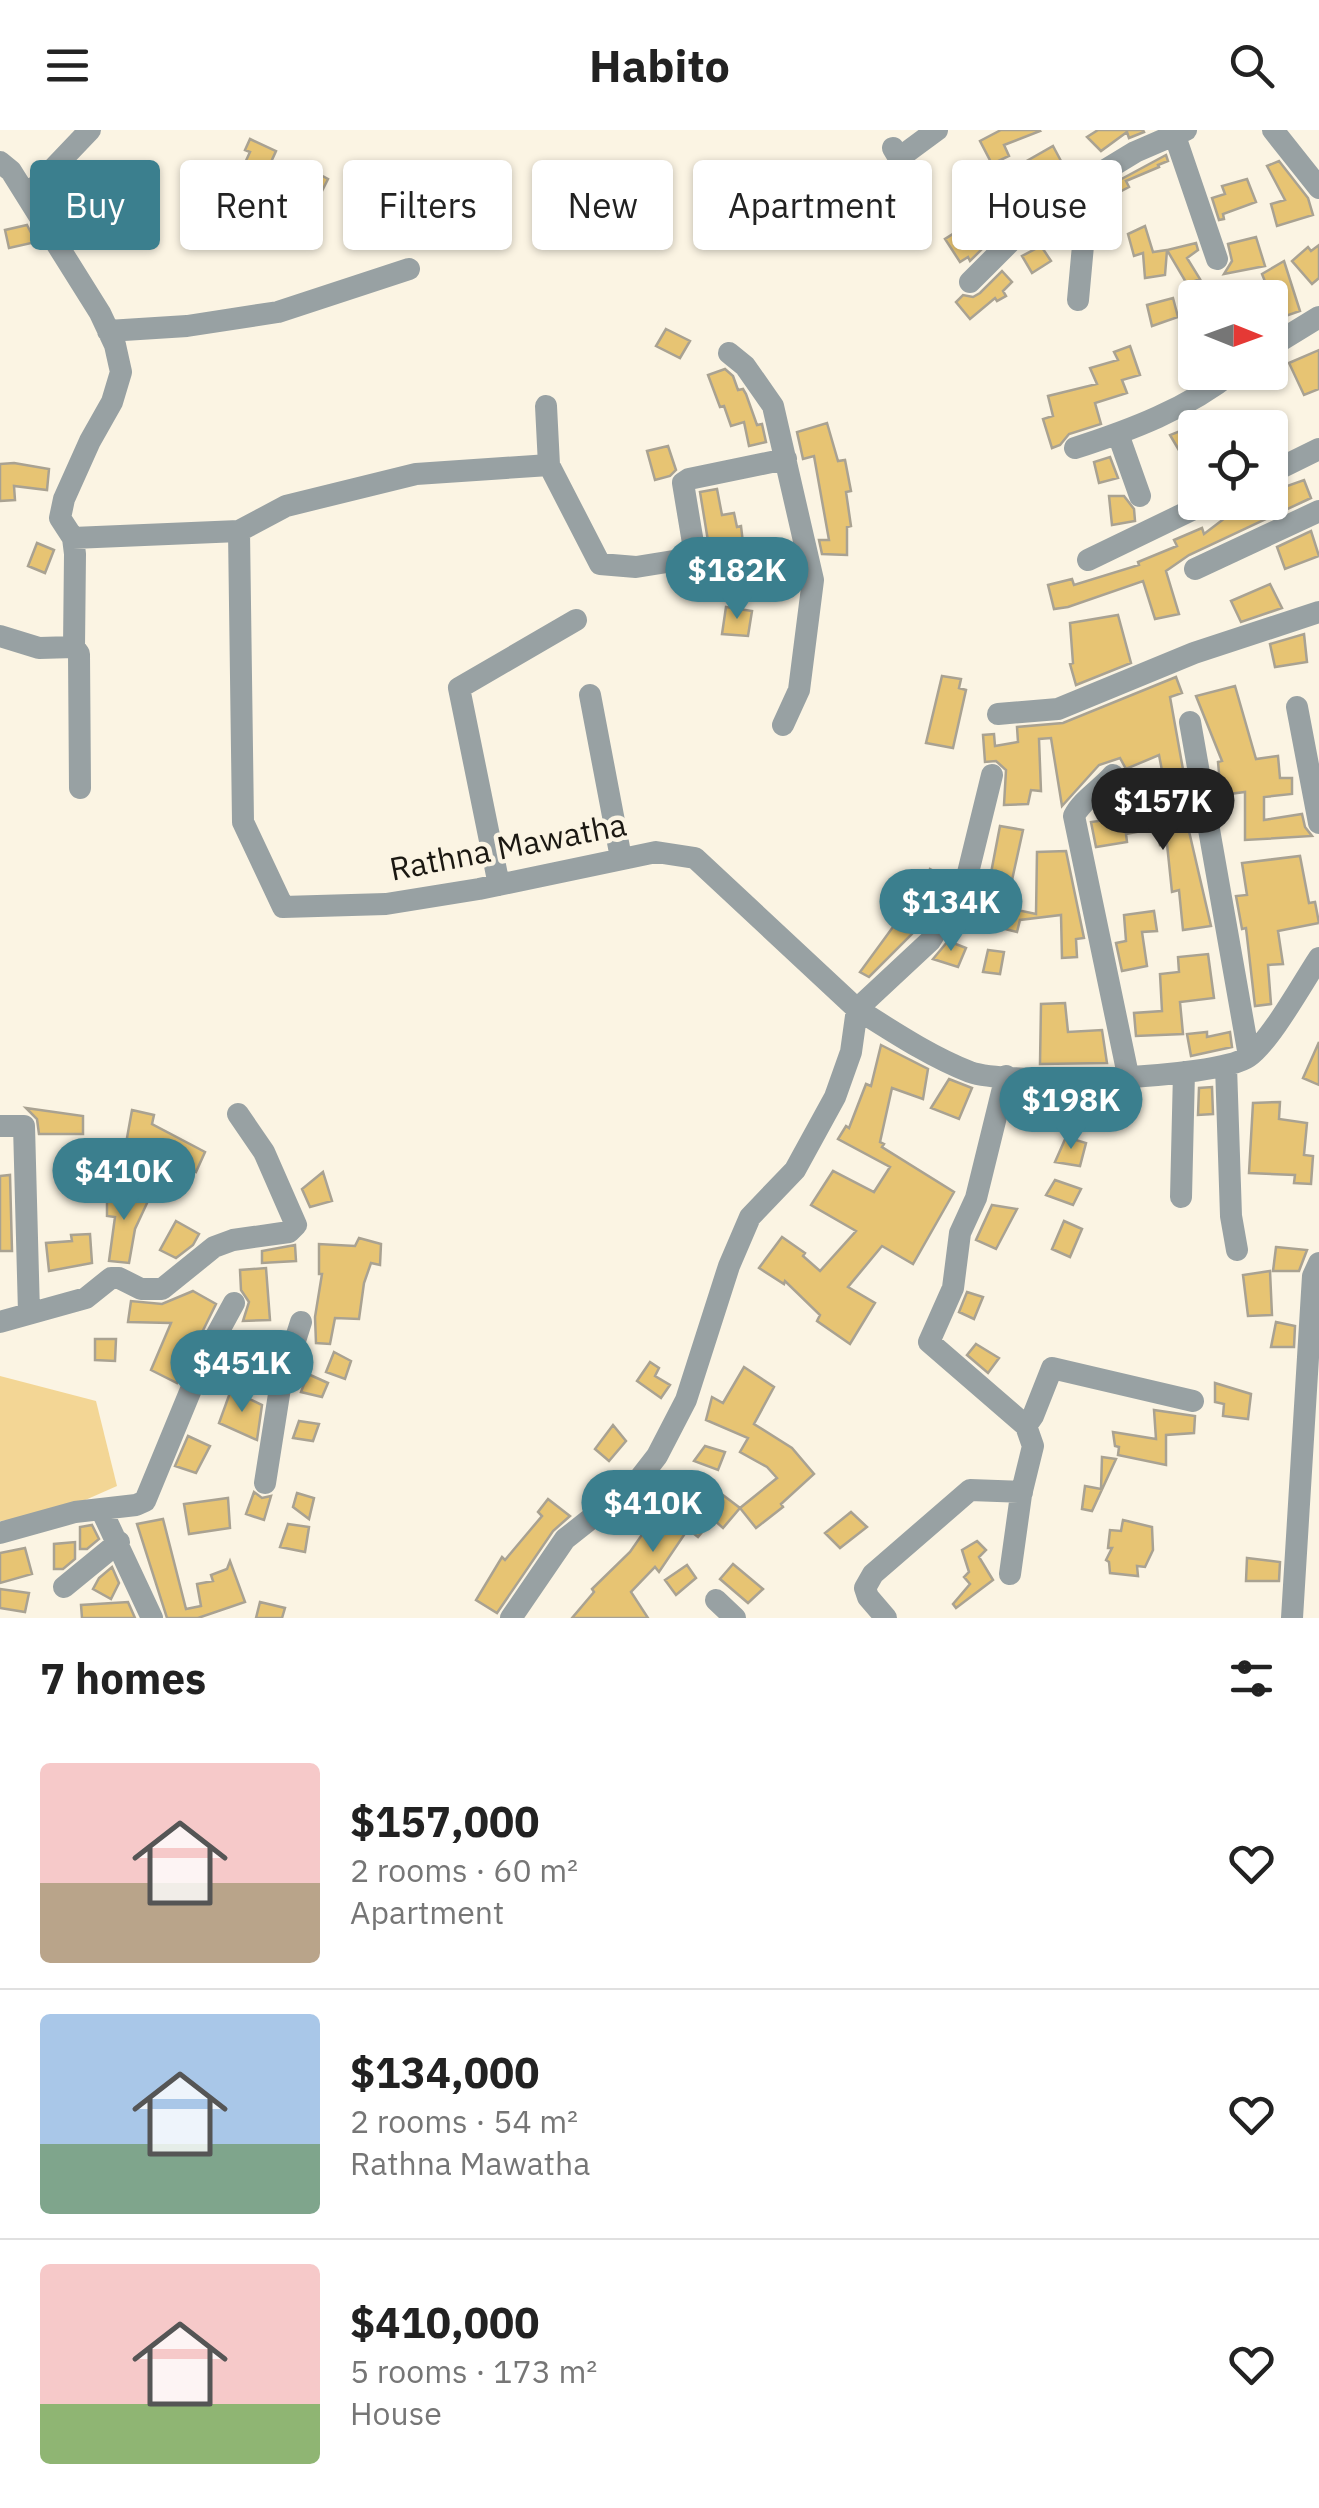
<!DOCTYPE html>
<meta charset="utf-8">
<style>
:root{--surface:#fff;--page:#f6f6f6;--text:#222;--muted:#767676;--line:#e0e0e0;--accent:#3b7f8e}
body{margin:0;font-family:"IBM Plex Sans",sans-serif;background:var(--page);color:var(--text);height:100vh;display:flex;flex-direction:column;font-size:38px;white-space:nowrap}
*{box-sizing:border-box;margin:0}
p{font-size:32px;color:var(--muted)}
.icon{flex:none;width:55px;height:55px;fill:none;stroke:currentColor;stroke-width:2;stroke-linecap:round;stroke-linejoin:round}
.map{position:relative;height:1488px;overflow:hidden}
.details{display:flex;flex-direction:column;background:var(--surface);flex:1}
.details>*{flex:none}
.banner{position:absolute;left:30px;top:30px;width:1260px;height:90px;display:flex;gap:20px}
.needle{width:65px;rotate:91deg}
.fabs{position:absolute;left:1178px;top:150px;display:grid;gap:20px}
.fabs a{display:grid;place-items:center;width:110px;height:110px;border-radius:10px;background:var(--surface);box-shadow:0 2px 8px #0004;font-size:50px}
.price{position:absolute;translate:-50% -85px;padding:0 22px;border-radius:35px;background:var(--accent);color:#fff;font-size:32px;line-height:65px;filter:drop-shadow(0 2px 5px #0008)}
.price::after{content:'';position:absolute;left:50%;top:60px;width:30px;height:22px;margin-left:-15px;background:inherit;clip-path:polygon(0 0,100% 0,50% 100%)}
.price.on{background:#222;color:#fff}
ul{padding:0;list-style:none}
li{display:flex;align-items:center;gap:30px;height:250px;padding:0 40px}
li+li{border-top:2px solid var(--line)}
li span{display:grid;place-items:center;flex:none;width:280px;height:200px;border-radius:10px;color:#555}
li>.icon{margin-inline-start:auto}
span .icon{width:120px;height:120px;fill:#fffc;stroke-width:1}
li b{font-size:42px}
h2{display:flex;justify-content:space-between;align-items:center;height:120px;padding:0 40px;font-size:42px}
.chip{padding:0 35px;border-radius:10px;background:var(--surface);box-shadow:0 2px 8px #0004;font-size:35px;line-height:90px}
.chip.on{background:var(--accent);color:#fff}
header{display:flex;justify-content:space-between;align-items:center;height:130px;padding:0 40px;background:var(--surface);font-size:45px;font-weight:700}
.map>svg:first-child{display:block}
.green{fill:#f3d695}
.building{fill:#e7c473;stroke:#a9a292;stroke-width:2.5}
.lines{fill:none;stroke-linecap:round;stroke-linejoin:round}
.minor{stroke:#98a1a3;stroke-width:22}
.labels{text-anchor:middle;stroke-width:9;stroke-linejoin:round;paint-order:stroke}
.street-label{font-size:32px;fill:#1b1812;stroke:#fbf4e3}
</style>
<header><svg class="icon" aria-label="menu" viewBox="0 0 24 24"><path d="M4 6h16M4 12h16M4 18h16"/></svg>Habito<svg class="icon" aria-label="search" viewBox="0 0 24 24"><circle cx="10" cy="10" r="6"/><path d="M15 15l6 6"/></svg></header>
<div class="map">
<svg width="1319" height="1488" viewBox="0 0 1319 1488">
<rect width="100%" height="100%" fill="#fbf4e3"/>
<path class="green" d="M0 1246 96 1271 117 1356 49 1386 0 1391Z"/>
<path class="building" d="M1001 0H1039L1040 1 1004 15 1009 26 992 34 980 11Z
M1098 0H1143L1144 2 1129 8 1127 2 1101 21 1087 7Z
M250 9 276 21 261 54 246 48 250 40 243 37 250 22 245 20Z
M1053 16 1069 46 1043 64 1025 32Z
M1166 25 1168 31 1158 35 1159 37 1126 51 1129 57 1102 71 1103 59Z
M1279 31 1308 68 1313 85 1277 96 1271 74 1285 70 1267 36Z
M304 36 328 49 320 65 296 52Z
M1247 49 1256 72 1223 84 1224 89 1219 90 1212 68 1225 64 1222 56Z
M1009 62 1019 81 995 98 998 103 970 131 968 127 960 132 945 109 967 95 961 85 979 73 981 77Z
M1068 83 1069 103 1052 114 1045 99Z
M27 95 36 112 9 118 5 100Z
M1145 96 1153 122 1167 120 1165 145 1145 148 1143 123 1134 126 1128 104Z
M1256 107 1265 136 1224 144 1232 131 1228 114Z
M1196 113 1198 120 1187 128 1200 149 1187 154 1167 120Z
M1319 115V148L1312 154 1292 131 1308 117 1311 121Z
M1041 116 1051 131 1032 143 1022 126Z
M1284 131 1300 181 1280 188 1262 144Z
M1002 141 1012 152 1003 161 1006 166 997 171 995 168 970 189 956 172 963 165 973 167 980 163Z
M1173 168 1178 187 1152 196 1147 175Z
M666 199 690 211 680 228 656 216Z
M1130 216 1140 245 1122 250 1127 263 1095 273 1101 294 1069 304 1060 315 1052 318 1043 289 1053 286 1048 266 1097 254 1090 238 1118 230 1114 222Z
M1319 220V259L1304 265 1289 233Z
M725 239 733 246 738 260 743 259 746 264 757 295 762 294 766 312 749 316 744 292 731 296 724 276 720 277 708 245Z
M827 293 838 331 845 330 851 361 846 362 851 396 847 397V425L822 424 819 410H829L814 326 803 329 797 302Z
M1195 295V321L1183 327 1170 305Z
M668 316 676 340 670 346 655 350 647 321Z
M1110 327 1118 348 1099 353 1094 332Z
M14 333 49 339 47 360 14 356 15 370 0 371V334Z
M1304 350 1311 368 1189 425 1166 441 1179 484 1155 489 1143 451 1068 477 1054 479 1048 455 1072 449 1074 455 1139 435 1138 432 1177 416 1174 410 1202 398 1204 404 1246 372H1270V362Z
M717 359 722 385 734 383 737 397 741 396 743 413 731 426 706 432 709 417 700 362Z
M1109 366H1124L1134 379 1135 391 1112 395Z
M1311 401 1319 426 1285 439 1277 417Z
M37 413 54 420 45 443 28 436Z
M1270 454 1282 478 1241 492 1231 471Z
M726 477 752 481 748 506 722 504Z
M1118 485 1131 533 1076 555 1070 534 1073 533 1070 493Z
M1304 504 1307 532 1275 537 1270 514Z
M942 546 961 549 959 558 966 560 953 618 926 613Z
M1176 547 1182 563 1170 567 1184 645 1164 651 1159 625 1126 639 1120 628 1099 635 1062 676 1051 608 1039 609 1041 661 1031 660 1028 674 1004 675 1006 640 996 631 985 632 983 605 994 604 995 616 1018 612 1017 597 1063 593Z
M1235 556 1256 629 1278 626 1280 648H1292V664L1264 667V690L1302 684 1305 697 1312 706 1245 710V662L1221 665 1218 632 1222 631 1196 566Z
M1156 667 1159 690 1185 684 1211 796 1183 800 1179 760 1172 762 1167 714 1160 715 1157 698 1126 704 1127 712 1096 717 1091 692 1128 687 1126 671Z
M1000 696 1023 700 1012 750 991 743Z
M1066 721 1084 808 1076 809 1077 827 1062 828 1061 785 1020 790 1017 802 993 796 998 776 1036 784 1037 722Z
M1300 726 1309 773 1315 772 1319 793 1278 801 1283 834 1268 835 1271 874 1255 876 1246 798 1242 799 1236 766 1247 765 1242 733Z
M930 739 951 750 942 764 921 755Z
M1154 781 1157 801 1142 802 1147 836 1122 841 1116 813 1126 811 1124 785Z
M901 786 921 795 869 847 860 842Z
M948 811 966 818 958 837 933 829Z
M988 820 1004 822 1000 844 983 842Z
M1208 824 1214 868 1180 872 1183 904 1136 906 1134 883 1162 881 1160 844 1179 842 1178 827Z
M1065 873 1068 902 1102 900 1107 933 1040 934 1041 874Z
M1207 902V907L1230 902 1232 917 1191 926 1187 904Z
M1319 912V955L1303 948Z
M881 915 928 939 923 969 892 958 880 1012 884 1014 882 1017 954 1062 913 1134 882 1116 848 1157 875 1173 850 1214 817 1191 820 1185 785 1151 784 1154 759 1138 782 1107 805 1123 803 1126 820 1141 856 1101 811 1075 833 1041 874 1062 890 1037 838 1009 846 996 849 998 866 954 871 956Z
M949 949 972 958 959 989 931 978Z
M1212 957 1213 984 1198 985 1199 958Z
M1280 972 1279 989 1307 993 1304 1025 1313 1026 1311 1054 1294 1053 1295 1045 1249 1043 1253 973Z
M26 978 83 986V1004H39L37 989Z
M132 980 154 985 152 994 205 1022 196 1042 157 1021 125 1019Z
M1066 1007 1086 1013 1080 1036 1055 1032Z
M323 1042 332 1071 310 1077 302 1059Z
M10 1045 12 1121H0V1046Z
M1055 1050 1081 1059 1073 1075 1046 1065Z
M107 1063 131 1064 148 1071 135 1099 129 1133 109 1131 115 1087 107 1086Z
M992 1075 1017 1079 996 1119 976 1110Z
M176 1091 199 1104 193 1115 176 1128 160 1120Z
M1064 1091 1082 1099 1070 1127 1052 1119Z
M90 1104 92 1133 49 1141 46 1113 72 1111 71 1105Z
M359 1108 381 1114 380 1135 371 1133 364 1153 359 1189 335 1188 330 1214 316 1213 315 1187 322 1144H319V1114L355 1116Z
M295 1115 296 1131 262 1133V1121Z
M1276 1117 1307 1120 1299 1141H1273Z
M266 1138 270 1190 243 1191 249 1172 241 1160 240 1140Z
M1270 1141 1272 1185 1248 1186 1243 1145Z
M193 1161 216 1174 177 1253 151 1240 171 1193 128 1192 131 1171 162 1174Z
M967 1162 983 1167 974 1189 959 1182Z
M1276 1192 1295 1196 1294 1217H1271Z
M237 1205 271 1222 263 1235 229 1222Z
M95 1209H116L115 1231 95 1230Z
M976 1214 999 1228 988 1243 967 1225Z
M334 1222 351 1231 345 1249 326 1242Z
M650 1232 659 1238 655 1246 670 1255 661 1268 637 1251Z
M744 1237 774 1257 754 1294 792 1318 814 1344 781 1374 783 1377 756 1398 740 1378 777 1348 767 1337 740 1322 748 1308 706 1290 712 1267 723 1273Z
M308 1244 328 1253 322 1267 301 1262Z
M1215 1253 1251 1264 1248 1289 1223 1286 1224 1274 1215 1272Z
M231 1260 262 1275 257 1310 219 1293Z
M1154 1280 1195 1286 1194 1303 1166 1305V1335L1118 1325 1119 1317 1115 1316 1113 1302 1156 1309Z
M299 1291 319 1294 313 1311 293 1308Z
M613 1295 626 1311 609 1331 595 1319Z
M188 1306 210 1316 196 1343 175 1336Z
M705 1316 725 1322 718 1340 694 1331Z
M1102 1327 1116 1329 1092 1381 1082 1379 1085 1356 1101 1359Z
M711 1356 740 1378 723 1398 713 1389 698 1407 688 1399 659 1442 655 1437 631 1462 648 1488H572L594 1462 592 1459 630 1422 655 1386 659 1389 681 1368 695 1379Z
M254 1362 262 1368 271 1366 264 1390 246 1384Z
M297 1363 314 1368 309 1389 293 1377Z
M228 1368 230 1398 189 1404 184 1374Z
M548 1369 570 1386 553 1401 497 1483 476 1470 502 1427 505 1430 542 1386 538 1382Z
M851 1382 867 1397 840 1418 825 1403Z
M163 1389 186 1479 201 1476 197 1454 213 1451 211 1445 227 1439 230 1431 245 1472 198 1488H167L137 1394Z
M1123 1390 1152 1397 1153 1420 1145 1437 1137 1436 1138 1446 1110 1443 1109 1432 1106 1430 1112 1418H1108L1110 1400 1121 1401Z
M288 1394 309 1397 305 1422 280 1417Z
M92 1395 99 1409 87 1419H80V1397Z
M977 1411 986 1420 979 1427 993 1450 956 1478 953 1474 970 1454 964 1447 969 1442 962 1420Z
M75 1412V1429L63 1439H54V1414Z
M25 1418 32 1444 0 1453V1423Z
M1247 1428 1280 1432 1279 1451H1246Z
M733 1434 763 1459 748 1473 720 1449Z
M687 1435 696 1448 676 1465 665 1450Z
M112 1437 119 1453 111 1469 93 1459 99 1448Z
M0 1459 29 1463 25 1482 0 1478Z
M128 1472 135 1488H82L81 1475Z
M260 1472 285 1478 282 1488H256Z"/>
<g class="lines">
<path class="minor" d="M1273 0 1319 58
M1175 6 1217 129
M893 18 899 28 937 0
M0 32 11 41 100 183 115 215 121 242 112 272 90 311 64 369 60 388 73 408 75 424 74 517 39 518 0 506
M27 66 90 0
M970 152 1032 90 1089 50
M1078 170 1089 50 1135 22 1186 0
M108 201 187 196 278 182 409 139
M1270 217 1319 187
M729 223 745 236 773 276 813 450 799 560 783 595
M546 276 549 335 600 434 636 437 692 428 694 419 683 353 689 349 786 329
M1118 304 1140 366
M1075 318C1131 300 1187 279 1233 242
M549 335 416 344 286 376 239 401 243 692 283 777 386 774 479 759 656 722 695 728 857 879C892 901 931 927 970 942 1009 956 1216 949 1248 927 1270 912 1303 852 1319 828
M1270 343 1319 319
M73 408 239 401
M1088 430 1208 372
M1195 439 1319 381
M74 517 79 524 80 658
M590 565 621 728
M1297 577 1319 693
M998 584 1058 579 1194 523 1319 482
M1190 592 1249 926
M1113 645C1101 659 1082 670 1074 686L1128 945
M499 755 459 558 576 490
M1226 936 1231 1086 1237 1120
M1006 946 976 1068 960 1103 953 1158 929 1212 1026 1296 1033 1316 1021 1365 1010 1444
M0 996H24L29 1183
M1181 1067 1184 942
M0 1192 86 1168 111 1148H119L141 1159H162L214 1117 233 1110 289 1102 296 1095 264 1022 238 984
M204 1228 280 1258 265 1353
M280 1258 301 1192
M1026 1296 1033 1286 1052 1238 1193 1271
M101 1379 152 1488
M0 1403 75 1382 136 1375 145 1371 204 1228 234 1173
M64 1457 119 1412
M716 1470 735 1488
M511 1488 565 1409 636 1353 657 1326 686 1270 729 1136 750 1087 795 1040 835 967 851 922 857 879 930 811 965 755 992 645
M886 1488 868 1467 865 1458 873 1444 970 1360 1022 1362
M1292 1488 1313 1146 1319 1133"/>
</g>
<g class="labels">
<g class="street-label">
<text transform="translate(508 717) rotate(-11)" y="11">Rathna Mawatha</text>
</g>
</g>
</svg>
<div class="fabs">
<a><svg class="needle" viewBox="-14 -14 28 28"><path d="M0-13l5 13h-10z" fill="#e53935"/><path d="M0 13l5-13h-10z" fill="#767676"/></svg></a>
<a><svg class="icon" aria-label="locate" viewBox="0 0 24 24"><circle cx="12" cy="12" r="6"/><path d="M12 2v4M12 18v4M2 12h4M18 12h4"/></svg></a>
</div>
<b class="price" style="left:737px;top:492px">$182K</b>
<b class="price on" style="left:1163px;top:723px">$157K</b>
<b class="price" style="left:951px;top:824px">$134K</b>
<b class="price" style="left:1071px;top:1022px">$198K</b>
<b class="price" style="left:124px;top:1093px">$410K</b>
<b class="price" style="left:242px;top:1285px">$451K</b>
<b class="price" style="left:653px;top:1425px">$410K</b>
<div class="banner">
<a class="chip on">Buy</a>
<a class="chip">Rent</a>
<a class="chip">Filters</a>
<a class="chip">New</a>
<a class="chip">Apartment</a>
<a class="chip">House</a>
</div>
</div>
<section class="details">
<h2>7 homes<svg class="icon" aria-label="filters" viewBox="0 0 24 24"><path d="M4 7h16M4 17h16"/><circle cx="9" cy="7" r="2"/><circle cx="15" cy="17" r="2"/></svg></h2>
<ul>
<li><span style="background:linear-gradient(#f6c9c9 60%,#b9a48a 0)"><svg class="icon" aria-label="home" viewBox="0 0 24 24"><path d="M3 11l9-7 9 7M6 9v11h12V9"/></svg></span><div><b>$157,000</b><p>2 rooms · 60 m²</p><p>Apartment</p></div><svg class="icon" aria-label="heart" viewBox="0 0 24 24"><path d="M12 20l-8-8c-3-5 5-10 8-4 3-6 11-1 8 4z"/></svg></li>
<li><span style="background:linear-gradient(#a9c7e8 65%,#7fa58c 0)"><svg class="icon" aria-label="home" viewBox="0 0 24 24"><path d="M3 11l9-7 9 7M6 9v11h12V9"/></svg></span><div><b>$134,000</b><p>2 rooms · 54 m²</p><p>Rathna Mawatha</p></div><svg class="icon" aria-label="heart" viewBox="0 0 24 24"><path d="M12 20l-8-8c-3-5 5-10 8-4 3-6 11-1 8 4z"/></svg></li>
<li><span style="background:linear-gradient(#f6c9c9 70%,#8fb573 0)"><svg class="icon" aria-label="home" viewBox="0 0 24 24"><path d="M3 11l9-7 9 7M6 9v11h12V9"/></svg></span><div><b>$410,000</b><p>5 rooms · 173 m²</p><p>House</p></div><svg class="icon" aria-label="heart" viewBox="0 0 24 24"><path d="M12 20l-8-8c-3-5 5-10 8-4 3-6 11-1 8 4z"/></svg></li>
</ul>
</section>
